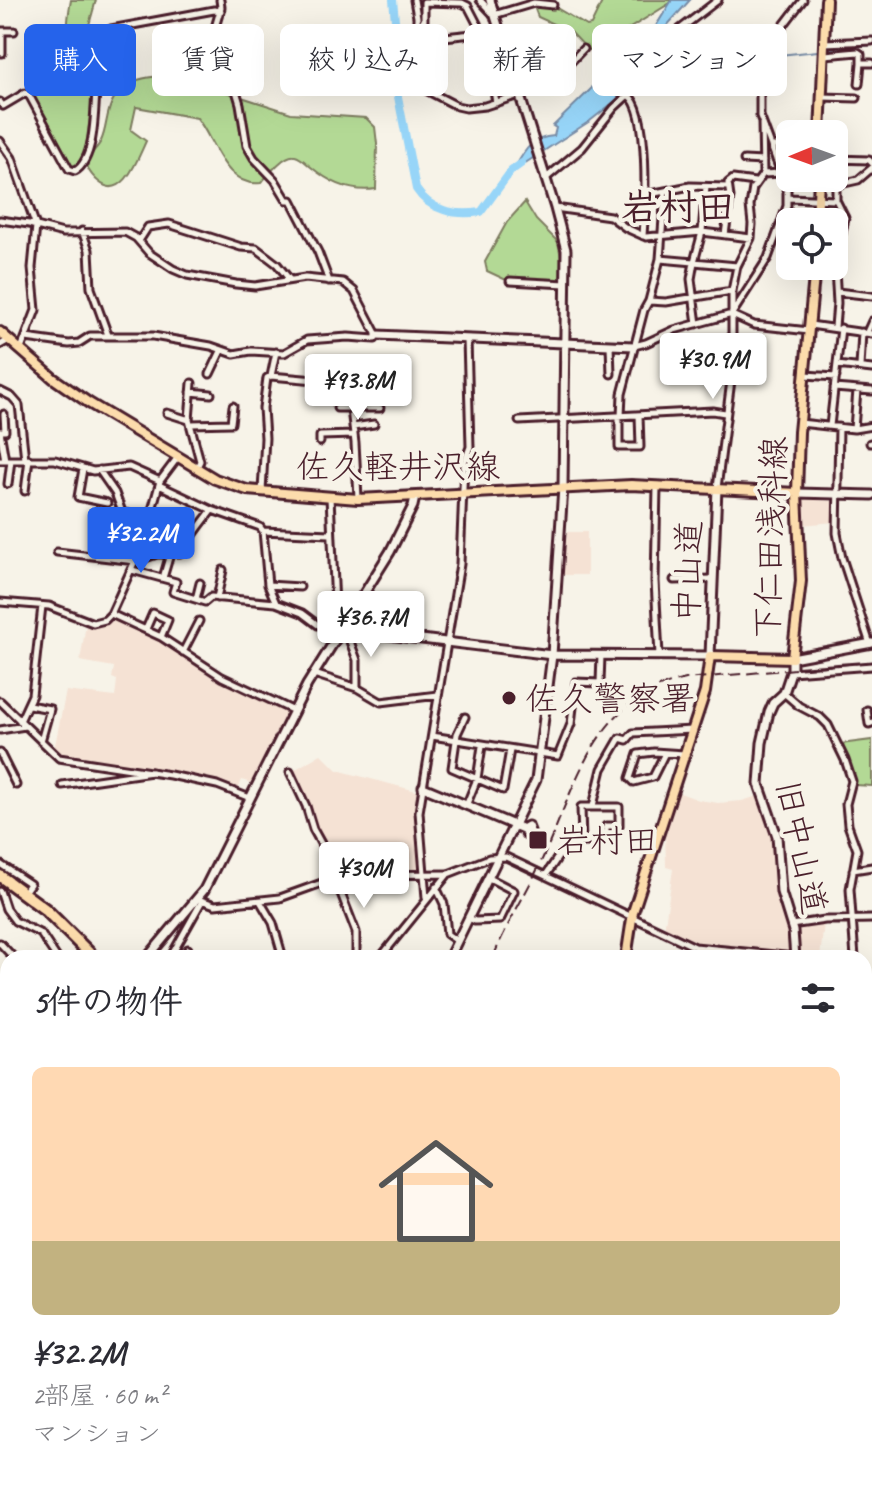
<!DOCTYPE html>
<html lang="ja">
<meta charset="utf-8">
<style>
:root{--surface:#fff;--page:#f2f2f3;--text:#2b2b33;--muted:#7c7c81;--accent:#2563eb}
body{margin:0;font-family:Caveat,"Klee One",sans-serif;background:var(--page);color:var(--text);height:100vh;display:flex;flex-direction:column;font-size:30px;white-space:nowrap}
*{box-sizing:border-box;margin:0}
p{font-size:26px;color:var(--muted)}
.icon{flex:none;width:44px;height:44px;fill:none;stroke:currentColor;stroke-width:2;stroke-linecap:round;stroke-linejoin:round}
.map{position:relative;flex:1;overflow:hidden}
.side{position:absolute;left:0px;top:950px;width:872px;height:536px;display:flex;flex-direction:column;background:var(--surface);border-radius:24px 24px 0 0;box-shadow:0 8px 32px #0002}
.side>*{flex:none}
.hud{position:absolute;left:24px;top:24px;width:824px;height:72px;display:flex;gap:16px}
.needle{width:52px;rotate:269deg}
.tools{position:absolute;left:776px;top:120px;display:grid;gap:16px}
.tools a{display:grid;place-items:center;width:72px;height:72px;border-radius:12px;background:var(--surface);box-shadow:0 8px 32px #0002;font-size:40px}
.price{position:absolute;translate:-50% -68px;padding:0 18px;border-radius:8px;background:#fff;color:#222;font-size:26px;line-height:52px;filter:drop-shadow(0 2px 4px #0008)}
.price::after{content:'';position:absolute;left:50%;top:48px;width:24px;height:18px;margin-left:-12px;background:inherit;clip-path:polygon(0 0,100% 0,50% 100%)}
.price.on{background:var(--accent);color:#fff}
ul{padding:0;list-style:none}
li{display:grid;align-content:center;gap:16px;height:424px;padding:0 32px}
li span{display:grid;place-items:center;height:248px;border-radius:12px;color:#555}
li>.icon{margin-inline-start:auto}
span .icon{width:144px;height:144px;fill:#fffc;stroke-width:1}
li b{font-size:34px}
h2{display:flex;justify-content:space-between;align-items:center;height:96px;padding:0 32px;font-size:34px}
.chip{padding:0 28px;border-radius:12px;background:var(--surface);box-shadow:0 8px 32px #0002;font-size:28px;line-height:72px}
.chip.on{background:var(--accent);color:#fff}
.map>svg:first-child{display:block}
.built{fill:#f5e2d4}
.green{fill:#b3d995;stroke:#7e7c60;stroke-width:2}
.water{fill:#97d5f8;stroke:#788ca6;stroke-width:2}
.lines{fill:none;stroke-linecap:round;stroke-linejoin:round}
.stream{stroke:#788ca6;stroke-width:2}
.river{stroke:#97d5f8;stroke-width:8}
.street-casing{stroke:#4a1f2b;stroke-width:11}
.secondary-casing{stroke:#4a1f2b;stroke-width:13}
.primary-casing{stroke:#4a1f2b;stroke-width:14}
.highway-casing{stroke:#4a1f2b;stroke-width:16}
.street{stroke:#f7f3e8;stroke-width:5}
.secondary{stroke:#f7f3e8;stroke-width:7}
.primary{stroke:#fcdcac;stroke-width:8}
.highway{stroke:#fcdcac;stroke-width:10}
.rail{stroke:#4a1f2b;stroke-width:2;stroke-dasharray:12 6;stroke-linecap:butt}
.poi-dot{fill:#4a1f2b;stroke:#f7f3e8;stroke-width:3}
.labels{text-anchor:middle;stroke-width:8;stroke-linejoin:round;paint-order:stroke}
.street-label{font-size:34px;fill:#4a1f2b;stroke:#f7f3e8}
.poi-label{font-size:34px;fill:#4a1f2b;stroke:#f7f3e8;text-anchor:start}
.quarter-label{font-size:38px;font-weight:bold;fill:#4a1f2b;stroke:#f7f3e8}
</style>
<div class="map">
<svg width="872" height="1486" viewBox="0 0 872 1486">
<rect width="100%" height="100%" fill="#f7f3e8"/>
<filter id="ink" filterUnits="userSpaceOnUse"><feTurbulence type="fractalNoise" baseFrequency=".0125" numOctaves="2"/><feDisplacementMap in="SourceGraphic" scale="16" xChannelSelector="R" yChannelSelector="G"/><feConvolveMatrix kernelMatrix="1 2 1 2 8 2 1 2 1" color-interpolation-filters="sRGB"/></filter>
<g filter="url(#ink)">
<path class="built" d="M801 499 834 501 835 522 801 525Z
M567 532H587V575H563Z
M111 617 150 633 219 677 289 712 254 784 242 780 237 791 157 771 58 754 54 750 66 691 115 697 117 680 112 678 114 667 80 661 86 624H101Z
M321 754 337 770 420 792 417 826 421 870 340 873 315 829 291 772Z
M677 792 699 800 718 803 742 801 758 796 774 840 776 890 791 939V952L705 947 664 931 673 869 666 867 665 828Z
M824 923 820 958H797L794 927Z
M872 994V1123L864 1129V995Z"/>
<path class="green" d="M71 0H96L87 32 88 53 95 59 96 72 85 154 78 165H71L44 113 29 91 27 83 34 73 44 72 53 79 59 89 76 90C68 55 64 35 71 0Z
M603 0H675L619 35 611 50H588L571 32 538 17 535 9 542 4 553 6 587 26 591 25Z
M179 74 189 80 291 113 366 118 375 127 377 144 376 189C351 193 329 182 311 167 306 163 301 157 295 156 284 154 268 175 261 183 225 188 214 139 197 118L136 107 131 130 146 141C138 158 123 202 99 182 95 179 89 172 88 168 85 156 97 150 101 141 107 129 106 112 113 100 116 94 125 85 130 83 145 76 163 76 179 74Z
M525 202 536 220 558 242 562 262 563 282 504 279 487 271 485 262 507 222Z
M872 740V786L855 785 840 744Z
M444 1478H552V1486H443Z"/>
<path class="water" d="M672 0H690L655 39 624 94 590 121 513 171C525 150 530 138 554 136L556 128 553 126 592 88 600 64 612 53 610 59 621 66 630 68Z"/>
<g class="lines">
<path class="stream" d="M831 49 872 45
M742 55H779L818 51
M635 92 667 68 716 56
M0 1439 8 1443
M239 1478H251
M337 1478 356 1486
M393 1478 400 1486"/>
<path class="river" d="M393 0 397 40 393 65 394 76 416 189C430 211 456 216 481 212L511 171 522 163"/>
<defs>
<path id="street" d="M220 0 221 7 216 24 240 104 247 146 254 158 275 180 287 200H291L318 252 329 281
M414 0 417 17V80L426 90 457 106 466 108 485 106 519 95 548 81 564 69 583 49
M480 0 494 15 534 3 553 5
M417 25 424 21V2L462 3 468 6 482 33
M1 31H14
M416 40 482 33 488 51 496 103
M824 43 872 41
M559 49 560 71
M2 53V31
M715 54 766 51
M825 55 858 52 861 54V63H872
M859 84 861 63
M628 95C650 110 645 208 643 236
M822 97 857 98
M0 102 3 106 25 93 29 95 69 169 75 171C105 154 89 62 104 33L111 29 214 10 221 11
M0 141 12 158 36 226 32 268 36 310 21 349
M771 146H790
M789 146V133
M834 159 869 160 872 163
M744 160 763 161
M776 160 790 158
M763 174 781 173
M545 179 582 148 614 108 628 95 629 89 666 40 718 0
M706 187 702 232 751 238
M645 195 690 186 728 187
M789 198 836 200V185L858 180 872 168
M555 208 610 216 626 228 646 237 702 232 694 262 737 266
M0 220 29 224 63 233 125 232 136 238 149 253 173 269 187 275 236 284 255 286 305 278 343 282 354 291 377 335 375 339 348 337 307 340 284 353 251 351 234 354 211 346 153 336H90L79 343 69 344 26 338
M82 231 89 250 91 288 108 335
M725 235 730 197 728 183 733 179 755 182
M139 241 148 227 169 224 241 247 256 248 277 264 290 280
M660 259 694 262 691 279 697 324
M510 281 566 284
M837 292 872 296
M649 301 660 259 665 191
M732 315 754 325 809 331
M810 325 872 334
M835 327 837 303 835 269 845 218 836 200
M867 332 872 321
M0 345 9 340
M610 345 611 374
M634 346 646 343 674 330 732 314 768 258 787 206V189L760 116V94L767 47 803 0
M276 352 271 376 348 383 355 443 358 498
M837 365 872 369
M860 367 862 332
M210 374 221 351
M805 375 836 377
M834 388 872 391
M0 391 12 397 19 405 25 459
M191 392 211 394
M337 408H380
M167 413 189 420 200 461 197 467
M619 416V447H640L639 415
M621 416 622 394 644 310 649 301 666 302 732 291 737 266 751 238 752 224 750 206 753 188 763 174 762 123
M189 420 192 383
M519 421 713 411 725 413
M800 423 854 429 872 426
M191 424 231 423 233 406
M830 426 841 328
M353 427 374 424
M839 427 837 533 842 558 870 644
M854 429 857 390
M0 431 5 460
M1 431H5L4 414
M320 442V436L354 435
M870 443H872
M0 460H55L93 471 129 467 160 481
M83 469 78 497 107 503
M99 470 115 493 122 512 146 519 199 527 212 510
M8 484 11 460
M159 485 212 510 260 527 263 531 268 585 276 603
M657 487 655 581 659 655
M717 488 732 373V291
M25 491 29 459
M262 491 265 438 263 408 267 378 271 376
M330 497 336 627
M263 531 330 534
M57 552 136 561 157 554 180 553 199 527
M132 570 176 582 173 592 205 602 211 597 276 603 302 613 318 625 335 627
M163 578 170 554
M674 580 713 579
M268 585 300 587
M217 598 223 570
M196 599 200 583
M0 602 49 606 93 623 105 620 111 614 161 637 222 677 294 711
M111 614 143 543 160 481 178 457
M146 629 153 613 168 620 161 637
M346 631 357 660V688
M183 652 199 621
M791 672 872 666
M314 674 357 688 381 702 438 695
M784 693 799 706 820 717 828 725 845 760 852 781 846 804 848 825 857 850 850 889 855 958
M0 701 59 758 170 775 217 785 250 798
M29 705 50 709 41 741
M867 710 869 724 872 723
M465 717 457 734 452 768 503 790 510 750
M20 721 32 695 42 606
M0 730 25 726
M432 736 558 756 571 724 576 682 600 683 601 655
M0 753 16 785
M665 753 653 777 634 782 630 778 638 754 654 752 684 754
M290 772 306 806 313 829 339 876
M62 785 152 772
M466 806 477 779 482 746
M593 806 602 769 620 738 627 740 633 733 693 730
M0 864 30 884 24 892
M853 870 872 867
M546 875 568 842H606V826H619V807H581L582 842
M335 878 356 932V958
M436 887 444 904 447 934 457 941
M0 891 6 909 15 921 41 934 57 958
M426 898 419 812 460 564 464 463 470 447 467 339
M198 899 215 905 280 898 344 875 447 874
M260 901 273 923 283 958
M469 918 475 921 500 920 514 891 489 878
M791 925 825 920 872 919
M0 943 14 958
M196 955V958
M170 958 202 901
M188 958 186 953 188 949
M380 958 448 874 489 858 506 857 695 947 795 957
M864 990 872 989
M0 999H8
M8 1033V1034
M0 1047 8 1046
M0 1157 8 1158
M0 1220H8
M864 1237 872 1242
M864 1301 872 1306
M0 1327H8
M0 1344 4 1368 0 1387
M0 1416 8 1419
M864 1421 872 1441
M864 1458H872
M179 1478 240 1486 276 1482 278 1486
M315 1480 341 1486
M37 1486 39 1478
M127 1486 128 1478
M635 1486V1478
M815 1486 816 1478
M871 1486 872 1475"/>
<path id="secondary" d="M377 335 634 346
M797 493 872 495
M340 629 552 655 710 656 717 488
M423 787 523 829
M528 826 530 831 526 834 523 829Z
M147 958 204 890 307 685 390 552 413 506 415 497
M449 958 536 780 552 655 563 487 566 250 555 208 490 0
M795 958 793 931 781 892 777 836 759 784 762 743 769 712 773 703 784 693 792 669V658L872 643
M0 1118 8 1109
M864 1132 872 1136
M864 1181 872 1153
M161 1486V1478
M314 1486 315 1478
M693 1486V1478
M782 1486 783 1478"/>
<path id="primary" d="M820 134 826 0
M817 222 819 178
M0 332 53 378 89 403 215 479 247 490 358 499 631 485 797 493
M626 958 633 912 705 692 710 656 792 658 801 581 797 493 799 432 815 266
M577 1486 578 1478"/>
<path id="highway" d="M0 876 46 910 94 958
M864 1203 872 1202"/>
</defs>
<use href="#street" class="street-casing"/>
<use href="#secondary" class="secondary-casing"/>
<use href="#primary" class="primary-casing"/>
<use href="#highway" class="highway-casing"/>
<use href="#street" class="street"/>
<use href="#secondary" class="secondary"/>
<use href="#primary" class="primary"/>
<use href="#highway" class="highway"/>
<path class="rail" d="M493 958C505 927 523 899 537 870 575 794 589 698 686 679L872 662
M386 1478 390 1486
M282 1486 285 1478"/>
</g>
</g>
<g class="poi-dot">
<circle cx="509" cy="698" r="8"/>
<rect x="528" y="830" width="20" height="20" rx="4"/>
</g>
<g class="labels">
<g class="street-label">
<text x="398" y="478">佐久軽井沢線</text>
<text transform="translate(770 538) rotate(-88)" y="12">下仁田浅科線</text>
<text transform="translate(687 571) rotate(-88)" y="12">中山道</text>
<text transform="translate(802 847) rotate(78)" y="12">旧中山道</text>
</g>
<g class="poi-label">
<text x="525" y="710">佐久警察署</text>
<text x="556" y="852">岩村田</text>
</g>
<g class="quarter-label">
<text x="678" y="220">岩村田</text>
</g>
</g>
</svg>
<div class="tools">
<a><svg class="needle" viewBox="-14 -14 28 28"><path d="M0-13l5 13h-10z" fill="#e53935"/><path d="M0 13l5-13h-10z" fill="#7c7c81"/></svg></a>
<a><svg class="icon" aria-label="locate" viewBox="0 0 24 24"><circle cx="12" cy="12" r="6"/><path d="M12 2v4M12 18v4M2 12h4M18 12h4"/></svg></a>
</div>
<b class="price" style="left:713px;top:401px">¥30.9M</b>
<b class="price" style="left:358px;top:422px">¥93.8M</b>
<b class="price on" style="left:141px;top:575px">¥32.2M</b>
<b class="price" style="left:371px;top:659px">¥36.7M</b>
<b class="price" style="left:364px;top:910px">¥30M</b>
<div class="hud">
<a class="chip on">購入</a>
<a class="chip">賃貸</a>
<a class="chip">絞り込み</a>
<a class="chip">新着</a>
<a class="chip">マンション</a>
</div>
<section class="side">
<h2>5件の物件<svg class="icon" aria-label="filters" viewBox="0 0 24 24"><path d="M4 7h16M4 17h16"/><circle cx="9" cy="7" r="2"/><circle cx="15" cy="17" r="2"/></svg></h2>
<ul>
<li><span style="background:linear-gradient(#ffd9b3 70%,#c2b280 0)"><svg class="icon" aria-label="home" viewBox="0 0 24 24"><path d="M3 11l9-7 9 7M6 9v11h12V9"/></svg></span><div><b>¥32.2M</b><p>2部屋 · 60 m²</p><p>マンション</p></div></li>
</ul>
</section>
</div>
